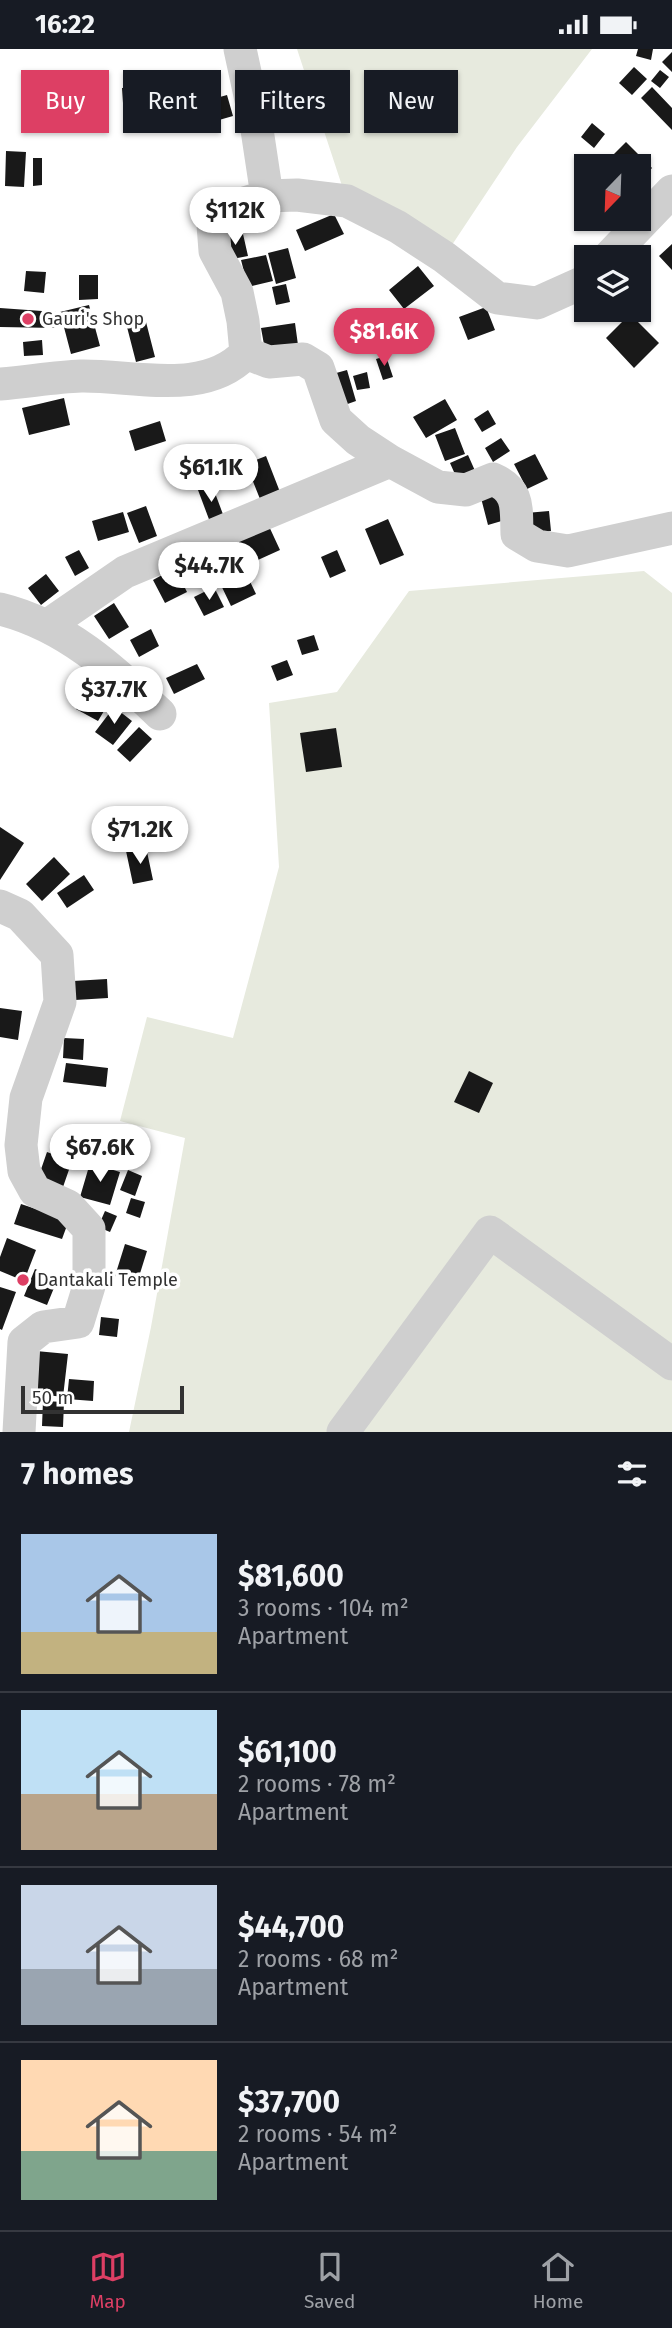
<!DOCTYPE html>
<meta charset="utf-8">
<style>
:root{--surface:#171b24;--page:#20242c;--text:#f1f3f6;--muted:#9ea1a6;--line:#363941;--accent:#dd3f64}
body{margin:0;font-family:"Fira Sans",sans-serif;background:var(--page);color:var(--text);height:100vh;display:flex;flex-direction:column;font-size:26px;white-space:nowrap}
*{box-sizing:border-box;margin:0}
p{font-size:23px;color:var(--muted)}
.icon{flex:none;width:38px;height:38px;fill:none;stroke:currentColor;stroke-width:2;stroke-linecap:round;stroke-linejoin:round}
.map{position:relative;height:1383px;overflow:hidden}
.panel{display:flex;flex-direction:column;background:var(--surface);flex:1}
.panel>*{flex:none}
.banner{position:absolute;left:21px;top:21px;width:630px;height:63px;display:flex;gap:14px}
.needle{width:46px;rotate:203deg}
.fabs{position:absolute;left:574px;top:105px;display:grid;gap:14px}
.fabs a{display:grid;place-items:center;width:77px;height:77px;border-radius:0px;background:var(--surface);box-shadow:0 2px 5px #0004;font-size:35px}
.scale{position:absolute;left:21px;bottom:18px;width:163px;box-sizing:border-box;padding-left:7px;border:4px solid #323232;border-top:0;font-size:19px;line-height:24px;white-space:nowrap;color:#323232;-webkit-text-stroke:5px #fff;paint-order:stroke}
.price{position:absolute;translate:-50% -60px;padding:0 16px;border-radius:24px;background:#fff;color:#222;font-size:23px;line-height:46px;filter:drop-shadow(0 2px 4px #0008)}
.price::after{content:'';position:absolute;left:50%;top:42px;width:21px;height:16px;margin-left:-10px;background:inherit;clip-path:polygon(0 0,100% 0,50% 100%)}
.price.active{background:var(--accent);color:#fff}
ul{padding:0;list-style:none}
li{display:flex;align-items:center;gap:21px;height:175px;padding:0 21px}
li+li{border-top:2px solid var(--line)}
li span{display:grid;place-items:center;flex:none;width:196px;height:140px;border-radius:0px;color:#555}
li>.icon{margin-inline-start:auto}
span .icon{width:84px;height:84px;fill:#fffc;stroke-width:1}
li b{font-size:30px}
h2{display:flex;justify-content:space-between;align-items:center;height:84px;padding:0 21px;font-size:30px}
.tag{padding:0 24px;border-radius:0px;background:var(--surface);box-shadow:0 2px 5px #0004;font-size:24px;line-height:63px}
.tag.active{background:var(--accent);color:#fff}
.status{display:flex;justify-content:space-between;align-items:center;height:49px;padding:0 35px;background:var(--surface);direction:ltr}
.status svg{height:19px;fill:currentColor}
.dock{display:flex;justify-content:space-around;align-items:center;height:98px;border-top:2px solid var(--line);background:var(--surface);font-size:19px;color:var(--muted)}
.dock a{display:grid;justify-items:center;gap:4px}
.dock .active{color:var(--accent)}
.map>svg:first-child{display:block}
.green{fill:#e7eade}
.building{fill:#191919}
.lines{fill:none;stroke-linecap:round;stroke-linejoin:round}
.minor{stroke:#cfcfcf;stroke-width:33}
.poi-dot{fill:#dd3f64;stroke:#fff;stroke-width:2.5}
.labels{text-anchor:middle;stroke-width:7;stroke-linejoin:round;paint-order:stroke}
.poi-label{font-size:18px;fill:#323232;stroke:#fff;text-anchor:start}
</style>
<div class="status"><b>16:22</b><svg viewBox="0 0 49 12"><path d="M0 12V9h3v3zM5 12V6h3v6zM10 12V3h3v9zM15 12V0h3v12zM26 1h20v11H26zM47 4h2v5h-2z"/></svg></div>
<div class="map">
<svg width="672" height="1383" viewBox="0 0 672 1383">
<rect width="100%" height="100%" fill="#fff"/>
<path class="green" d="M297 0H592L517 98 444 208 347 152Z
M644 522 672 544V1383H129L151 1278 185 1089 120 1072 147 968 233 989 279 818 269 654 337 643 409 542Z"/>
<path class="building" d="M638 0H653L651 11 636 7Z
M672 3V23L662 13Z
M634 18 647 30 632 46 619 34Z
M660 21 669 28 660 39 651 32Z
M142 38 143 53 123 54 122 39Z
M652 38 672 59V81L641 49Z
M227 46 233 67 191 79 184 58Z
M123 57H145V75H123Z
M592 74 605 85 594 99 581 88Z
M626 93 652 119 639 132V117H602Z
M6 102 26 103 24 138 5 137Z
M33 109H42V136L33 137Z
M334 165 344 185 305 202 296 181Z
M243 185 248 207 227 211 222 189Z
M672 195V221L659 207Z
M288 199 296 229 276 235 268 204Z
M266 206 273 232 248 238 241 211Z
M418 217 434 237 404 260 389 241Z
M26 222 46 223 44 244 24 242Z
M79 226H98V250L79 251Z
M286 235 290 253 276 256 272 238Z
M89 256 100 297 71 305 60 263Z
M486 258 495 281 468 291 459 268Z
M0 259 56 263 57 279 0 278Z
M630 265 659 294 634 319 606 289Z
M146 273 155 308 136 313 127 278Z
M295 274 298 296 265 301 261 279Z
M387 279 393 297 382 301 376 282Z
M42 291 43 306 24 307 23 293Z
M386 307 393 328 383 331 376 310Z
M347 321 356 352 339 358 329 326Z
M367 323 370 339 357 341 353 327Z
M64 349 70 376 29 386 22 359Z
M445 350 457 371 426 389 413 368Z
M488 361 496 375 482 383 474 370Z
M160 372 166 392 135 402 129 382Z
M455 379 465 405 445 412 435 386Z
M501 389 510 402 493 413 485 399Z
M535 405 548 430 527 440 514 415Z
M468 406 476 424 458 432 450 414Z
M266 407 280 443 260 450 246 415Z
M212 436 224 468 210 473 198 441Z
M498 444 505 471 488 476 481 449Z
M146 457 157 487 139 494 127 464Z
M549 462 551 482 528 485 526 464Z
M123 463 129 483 98 492 92 472Z
M388 470 404 506 380 516 365 480Z
M267 473 280 501 249 515 236 487Z
M232 488 244 510 228 518 216 496Z
M214 500 224 520 207 528 198 508Z
M79 501 89 519 75 527 65 508Z
M337 501 346 522 330 529 321 508Z
M175 519 187 543 165 554 153 531Z
M244 520 256 545 231 557 219 532Z
M46 525 59 542 41 556 28 539Z
M214 538 224 558 204 567 194 548Z
M114 554 129 578 109 590 94 567Z
M151 580 159 597 139 608 130 591Z
M314 586 319 601 302 606 297 591Z
M287 611 293 626 277 632 271 617Z
M197 615 205 630 174 645 166 629Z
M94 629 116 642 98 672 76 660Z
M114 658 132 672 113 696 95 683Z
M139 678 152 690 130 713 117 701Z
M336 679 342 718 306 723 300 684Z
M0 778 24 794 0 831Z
M146 798 153 831 133 835 126 802Z
M54 808 70 825 42 852 26 835Z
M84 826 94 841 67 859 57 844Z
M107 930 108 949 75 951 73 932Z
M0 959 22 962 18 991 0 988Z
M64 989 84 990 83 1011 63 1009Z
M66 1014 108 1019 106 1038 63 1033Z
M469 1022 493 1034 479 1064 454 1053Z
M47 1103 72 1112 63 1138 38 1129Z
M90 1114 120 1123 110 1156 80 1148Z
M128 1121 142 1127 135 1147 120 1141Z
M131 1149 145 1153 140 1169 126 1164Z
M21 1155 69 1171 62 1190 14 1175Z
M105 1162 117 1167 110 1183 98 1178Z
M7 1189 36 1201 24 1232 0 1222V1208Z
M125 1195 147 1202 137 1234 115 1227Z
M35 1220 58 1229 47 1256 24 1247Z
M0 1238 16 1243 2 1281 0 1280Z
M101 1268 119 1270 117 1288 99 1286Z
M36 1302 68 1305 63 1348 31 1344Z
M69 1330 94 1332 93 1352 67 1350Z
M43 1352 64 1353 63 1378 42 1377Z"/>
<g class="lines">
<path class="minor" d="M240 0 256 74 267 147
M609 208 672 142
M246 304 269 313 303 310 318 319 336 371 358 391 390 412 438 438 466 441 493 430C520 442 516 459 517 485L537 497 568 502 672 479
M0 335C27 333 54 328 81 327 134 326 205 348 246 304L243 272 237 243 215 202 213 176 225 160 267 147 297 146 347 152 398 178 444 208 497 249 537 254 586 232
M0 560C65 576 113 620 160 665
M48 576 125 523 390 412
M0 857 20 866 57 906 60 953 26 1049 21 1096 24 1122 35 1142 68 1157 89 1180V1237L78 1273 43 1278 24 1293 19 1383
M343 1383 490 1183 672 1315"/>
</g>
<g class="poi-dot">
<circle cx="28" cy="270" r="7"/>
<circle cx="23" cy="1231" r="7"/>
</g>
<g class="labels">
<g class="poi-label">
<text x="42" y="276">Gauri's Shop</text>
<text x="37" y="1237">Dantakali Temple</text>
</g>
</g>
</svg>
<div class="fabs">
<a><svg class="needle" viewBox="-14 -14 28 28"><path d="M0-13l5 13h-10z" fill="#e53935"/><path d="M0 13l5-13h-10z" fill="#9ea1a6"/></svg></a>
<a><svg class="icon" aria-label="layers" viewBox="0 0 24 24"><path d="M12 4l9 5-9 5-9-5zM3 14l9 5 9-5"/></svg></a>
</div>
<div class="scale">50 m</div>
<b class="price" style="left:235px;top:198px">$112K</b>
<b class="price active" style="left:384px;top:319px">$81.6K</b>
<b class="price" style="left:211px;top:455px">$61.1K</b>
<b class="price" style="left:209px;top:553px">$44.7K</b>
<b class="price" style="left:114px;top:677px">$37.7K</b>
<b class="price" style="left:140px;top:817px">$71.2K</b>
<b class="price" style="left:100px;top:1135px">$67.6K</b>
<div class="banner">
<a class="tag active">Buy</a>
<a class="tag">Rent</a>
<a class="tag">Filters</a>
<a class="tag">New</a>
</div>
</div>
<section class="panel">
<h2>7 homes<svg class="icon" aria-label="filters" viewBox="0 0 24 24"><path d="M4 7h16M4 17h16"/><circle cx="9" cy="7" r="2"/><circle cx="15" cy="17" r="2"/></svg></h2>
<ul>
<li><span style="background:linear-gradient(#a9c7e8 70%,#c2b280 0)"><svg class="icon" aria-label="home" viewBox="0 0 24 24"><path d="M3 11l9-7 9 7M6 9v11h12V9"/></svg></span><div><b>$81,600</b><p>3 rooms · 104 m²</p><p>Apartment</p></div></li>
<li><span style="background:linear-gradient(#bfe0f5 60%,#b9a48a 0)"><svg class="icon" aria-label="home" viewBox="0 0 24 24"><path d="M3 11l9-7 9 7M6 9v11h12V9"/></svg></span><div><b>$61,100</b><p>2 rooms · 78 m²</p><p>Apartment</p></div></li>
<li><span style="background:linear-gradient(#c9d6e8 60%,#9aa5b1 0)"><svg class="icon" aria-label="home" viewBox="0 0 24 24"><path d="M3 11l9-7 9 7M6 9v11h12V9"/></svg></span><div><b>$44,700</b><p>2 rooms · 68 m²</p><p>Apartment</p></div></li>
<li><span style="background:linear-gradient(#ffd9b3 65%,#7fa58c 0)"><svg class="icon" aria-label="home" viewBox="0 0 24 24"><path d="M3 11l9-7 9 7M6 9v11h12V9"/></svg></span><div><b>$37,700</b><p>2 rooms · 54 m²</p><p>Apartment</p></div></li>
</ul>
</section>
<nav class="dock">
<a class="active"><svg class="icon" aria-label="map" viewBox="0 0 24 24"><path d="M3 6l6-2 6 2 6-2v14l-6 2-6-2-6 2zM9 4v14M15 6v14"/></svg>Map</a>
<a><svg class="icon" aria-label="saved" viewBox="0 0 24 24"><path d="M7 4h10v16l-5-4-5 4z"/></svg>Saved</a>
<a><svg class="icon" aria-label="home" viewBox="0 0 24 24"><path d="M3 11l9-7 9 7M6 9v11h12V9"/></svg>Home</a>
</nav>
